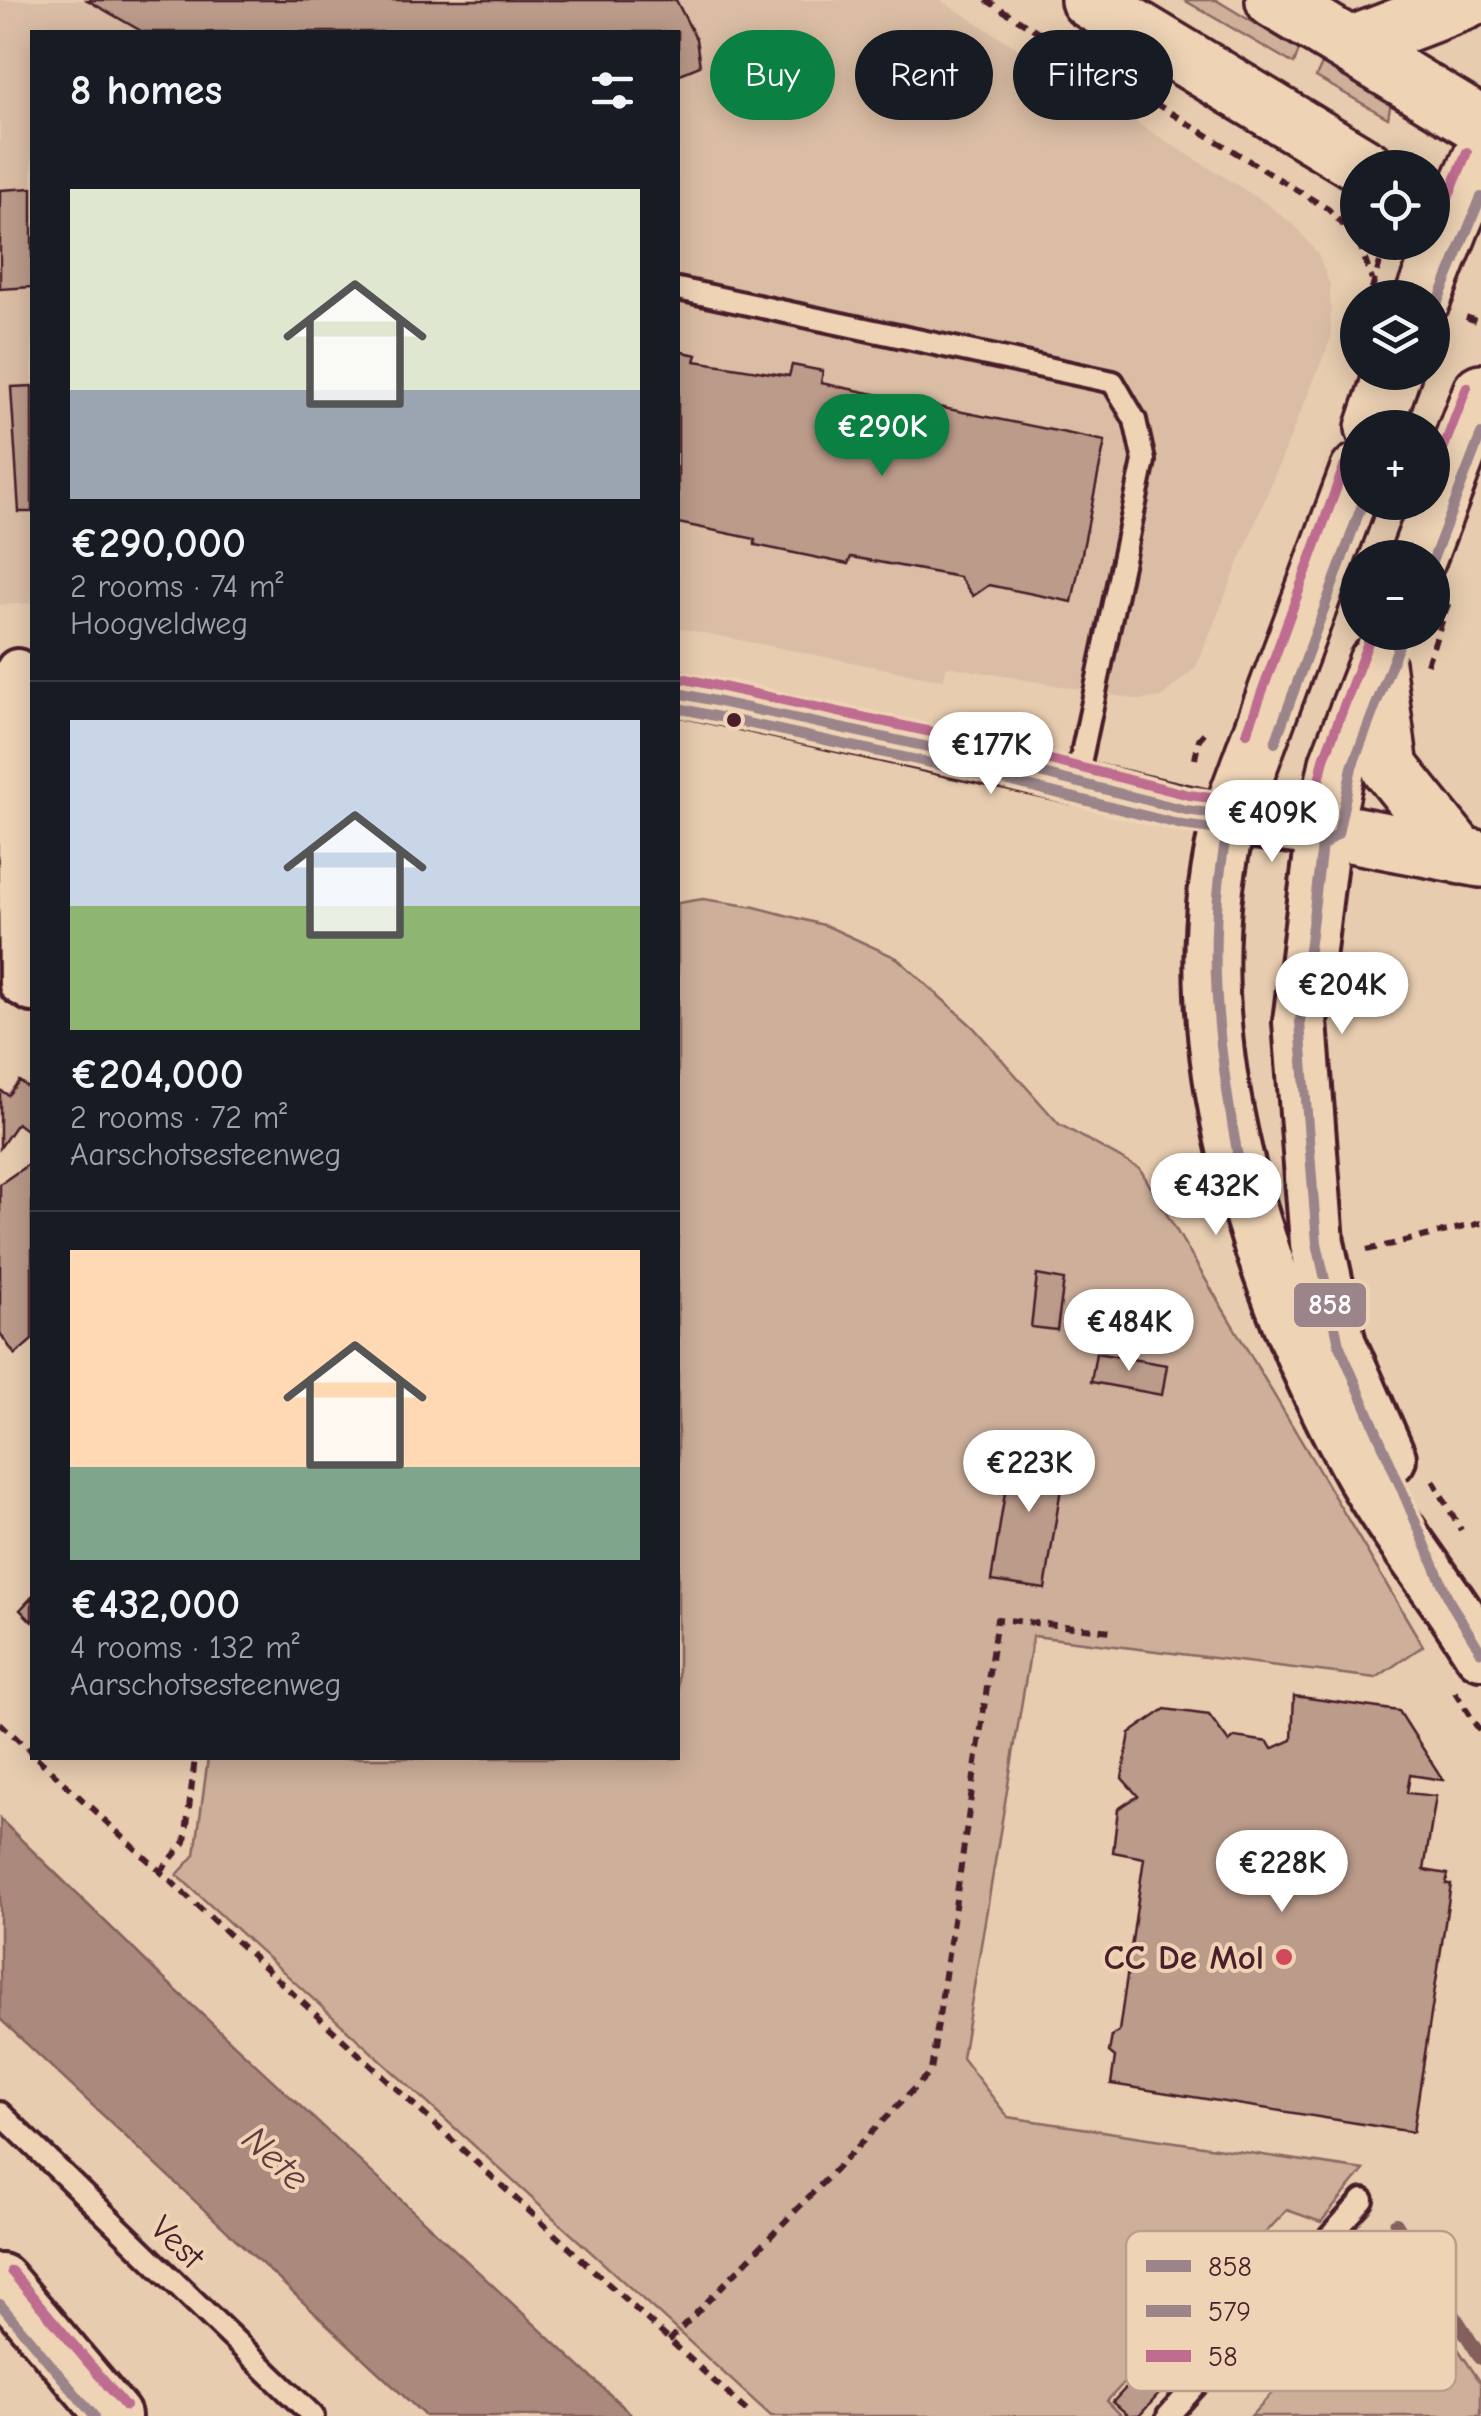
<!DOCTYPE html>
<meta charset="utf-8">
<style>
:root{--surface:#171b24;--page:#20242c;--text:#f1f3f6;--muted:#9ea1a6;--line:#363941;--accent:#0b8043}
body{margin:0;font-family:"Comic Neue",sans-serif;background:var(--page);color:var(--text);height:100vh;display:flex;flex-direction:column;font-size:38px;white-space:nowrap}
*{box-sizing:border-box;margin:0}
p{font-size:32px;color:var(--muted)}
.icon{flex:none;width:55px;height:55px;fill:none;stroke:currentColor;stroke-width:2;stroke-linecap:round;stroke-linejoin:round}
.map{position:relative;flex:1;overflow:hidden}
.sheet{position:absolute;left:30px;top:30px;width:650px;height:1730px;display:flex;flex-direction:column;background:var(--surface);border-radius:0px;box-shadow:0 5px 25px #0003}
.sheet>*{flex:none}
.guide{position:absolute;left:710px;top:30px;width:620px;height:90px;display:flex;gap:20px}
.controls{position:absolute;left:1340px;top:150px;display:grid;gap:20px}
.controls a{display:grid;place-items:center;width:110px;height:110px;border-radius:50%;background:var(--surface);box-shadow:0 5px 25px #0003;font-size:50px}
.price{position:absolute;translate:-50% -85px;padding:0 22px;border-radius:35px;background:#fff;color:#222;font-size:32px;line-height:65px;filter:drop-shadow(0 2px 5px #0008)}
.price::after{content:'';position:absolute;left:50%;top:60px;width:30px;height:22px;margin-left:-15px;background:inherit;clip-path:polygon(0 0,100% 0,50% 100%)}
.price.selected{background:var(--accent);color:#fff}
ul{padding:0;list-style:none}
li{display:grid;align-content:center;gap:20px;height:530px;padding:0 40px}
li+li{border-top:2px solid var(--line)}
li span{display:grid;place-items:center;height:310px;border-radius:0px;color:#555}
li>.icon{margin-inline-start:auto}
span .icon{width:180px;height:180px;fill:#fffc;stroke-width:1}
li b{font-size:42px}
h2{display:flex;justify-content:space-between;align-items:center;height:120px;padding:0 40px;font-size:42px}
.chip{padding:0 35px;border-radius:45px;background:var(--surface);box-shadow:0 5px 25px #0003;font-size:35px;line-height:90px}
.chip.selected{background:var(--accent);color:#fff}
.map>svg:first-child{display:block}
.built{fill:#dabda4}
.green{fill:#cdaf9a;stroke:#8c6762;stroke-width:2.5}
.water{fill:#ac897d;stroke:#855f5c;stroke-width:2.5}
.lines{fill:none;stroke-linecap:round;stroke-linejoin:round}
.stream{stroke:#855f5c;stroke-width:14}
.building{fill:#bb9b8a;stroke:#4a1f2b;stroke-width:2.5}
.service-casing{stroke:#4a1f2b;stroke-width:28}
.minor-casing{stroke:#4a1f2b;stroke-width:48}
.tertiary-casing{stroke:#4a1f2b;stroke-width:60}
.secondary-casing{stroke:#4a1f2b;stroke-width:62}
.primary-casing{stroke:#4a1f2b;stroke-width:62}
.path{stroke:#4a1f2b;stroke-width:6;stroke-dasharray:10 8;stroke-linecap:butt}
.service{stroke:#eed3b5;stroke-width:20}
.minor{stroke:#eed3b5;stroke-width:40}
.tertiary{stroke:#eed3b5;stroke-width:52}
.secondary{stroke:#eed3b5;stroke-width:55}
.primary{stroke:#eed3b5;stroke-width:55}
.bus-1-casing{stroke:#eed3b5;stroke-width:18}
.bus-2-casing{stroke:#eed3b5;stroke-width:18}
.bus-3-casing{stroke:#eed3b5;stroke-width:18}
.bus-1{stroke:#9b848a;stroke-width:10}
.bus-2{stroke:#9b848a;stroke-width:10}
.bus-3{stroke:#be6c8f;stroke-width:10}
.bus-dot{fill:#4a1f2b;stroke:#eed3b5;stroke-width:4}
.poi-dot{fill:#d1495b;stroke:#eed3b5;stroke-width:4}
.labels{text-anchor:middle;stroke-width:8;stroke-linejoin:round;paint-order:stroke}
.poi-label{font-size:35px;font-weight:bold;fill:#4a1f2b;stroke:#eed3b5;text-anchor:end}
.street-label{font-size:35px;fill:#4a1f2b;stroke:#eed3b5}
.water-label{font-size:38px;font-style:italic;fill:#623a40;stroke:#eed3b5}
.key{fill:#eed3b5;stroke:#bd9d8c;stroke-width:2.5}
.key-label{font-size:28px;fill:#4a1f2b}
.line-badge{stroke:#eed3b5;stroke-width:4}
.badge-label{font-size:28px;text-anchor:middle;font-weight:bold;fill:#fff}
</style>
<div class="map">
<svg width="1481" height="2416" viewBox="0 0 1481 2416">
<rect width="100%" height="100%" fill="#e7ccaf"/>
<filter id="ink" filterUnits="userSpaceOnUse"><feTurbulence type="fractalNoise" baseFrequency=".01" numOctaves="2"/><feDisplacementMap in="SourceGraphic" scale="20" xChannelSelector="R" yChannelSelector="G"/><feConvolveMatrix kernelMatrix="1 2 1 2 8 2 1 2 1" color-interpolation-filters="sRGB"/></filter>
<g filter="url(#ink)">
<path class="built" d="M0 0H940L1267 204 1296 227 1318 254 1330 285 1331 338 1196 667 1161 697 1141 700 947 666 943 680 678 628V32H32V603L0 605Z"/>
<path class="green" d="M1184 0H1216L1299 50 1294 64Z
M1323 62 1391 102 1388 118 1316 77Z
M703 899 755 907 827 926 897 958 973 1027 1059 1124 1140 1169 1423 1646 1376 1678 1033 1636 962 2058 1008 2117 1364 2170 1321 2222 1287 2210 1107 2401 1122 2416H771L177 1875 195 1855 208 1758H678V903Z
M1387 2244 1481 2383V2416H1251L1319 2341 1293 2317 1329 2281Z"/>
<path class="water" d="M0 1819 164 1979 633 2416H425L0 2019Z"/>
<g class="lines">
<path class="stream" d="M1396 2224 1481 2358"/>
</g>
<path class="building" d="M87 0H676L696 39 700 66 678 75V32H143Z
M32 188V287L0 289V190Z
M678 351 697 355 695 361 789 376 792 365 823 371 821 383 1105 441 1072 602 989 585 973 596 959 577 851 557 848 564 755 545V539L678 523Z
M32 386V512H19L11 387Z
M19 1081 32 1090V1134L17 1123 0 1148V1090L8 1095Z
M32 1162V1340L15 1355 0 1333V1184Z
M1037 1275 1064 1280 1057 1330 1031 1327Z
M1096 1353 1167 1365 1162 1395 1091 1382Z
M1013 1442 1067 1450 1045 1589 991 1581Z
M32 1597V1622L20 1610Z
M1294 1696 1399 1711 1443 1780 1410 1775 1407 1793 1436 1796 1424 1870 1448 1874 1446 1884H1451L1413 2132 1111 2084 1115 2057 1109 2052 1112 2036 1119 2031 1144 1858 1113 1852 1118 1809 1138 1796 1122 1778 1130 1733 1165 1709 1209 1715 1229 1742 1235 1737 1268 1742 1272 1749 1292 1740Z
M1158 2353 1179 2372 1139 2416H1129L1113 2402Z"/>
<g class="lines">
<defs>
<path id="service" d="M678 289 1113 382 1135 420 1144 461 1076 782
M0 2113 313 2416
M1168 2416 1363 2200"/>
<path id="minor" d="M17 670 20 984 32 991
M678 693 1230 817"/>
<path id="tertiary" d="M1230 817C1173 1025 1257 1287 1360 1470 1395 1533 1443 1590 1481 1652
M1324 829 1300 1022 1317 1243 1339 1344 1389 1458
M0 2281 114 2416"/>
<path id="secondary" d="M1423 298 1454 219
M1374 428 1393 372
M1358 472 1230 817 1324 829 1481 859
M1418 558 1481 392
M1376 664 1390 768 1461 856
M1324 829 1338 763 1374 670"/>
<path id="primary" d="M1089 0 1367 168
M1274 0 1481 125
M1351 45 1468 0
M1454 219 1481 158"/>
</defs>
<use href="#service" class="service-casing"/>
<use href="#minor" class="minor-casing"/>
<use href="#tertiary" class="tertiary-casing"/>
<use href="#secondary" class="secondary-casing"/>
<use href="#primary" class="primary-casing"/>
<path class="path" d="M986 0 1328 209 1358 241
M1359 242 1372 280
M1372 289 1386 242
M1466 317 1481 323
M1427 664 1451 596
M1195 759 1199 739 1207 730
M1367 1250 1481 1223
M1433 1480 1461 1530
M1455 1692 1481 1733
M0 1723 32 1753
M37 1758 752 2416
M160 1872 185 1842 195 1758
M669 2341 931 2071 997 1619 1112 1631"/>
<use href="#service" class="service"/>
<use href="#minor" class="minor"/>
<use href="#tertiary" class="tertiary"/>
<use href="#secondary" class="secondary"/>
<use href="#primary" class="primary"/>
<defs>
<path id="bus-1" d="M678 693 984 759 1186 810 1324 829 1300 1022 1317 1243 1339 1344 1450 1602 1481 1652
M1230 817C1203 938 1218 1052 1241 1173"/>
<path id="bus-2" d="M1437 304 1481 197
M1432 562 1481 434
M678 708 981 774 1182 825 1325 844 1338 834 1352 767 1402 637
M1275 743 1363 502
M0 2304 94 2416"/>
<path id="bus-3" d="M1432 236 1467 152
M1432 478 1467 387
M681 678 987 744 1189 795 1312 812 1324 759 1372 632
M1247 733 1344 467
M11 2271 125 2406"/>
</defs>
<use href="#bus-1" class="bus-1-casing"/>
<use href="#bus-2" class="bus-2-casing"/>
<use href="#bus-3" class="bus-3-casing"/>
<use href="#bus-1" class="bus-1"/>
<use href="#bus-2" class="bus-2"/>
<use href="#bus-3" class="bus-3"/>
</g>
</g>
<circle class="bus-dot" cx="734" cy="720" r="9"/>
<circle class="poi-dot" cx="1284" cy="1957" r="10"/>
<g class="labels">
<g class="poi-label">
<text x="1264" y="1969">CC De Mol</text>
</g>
<g class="street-label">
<text transform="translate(178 2242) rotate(44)" y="12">Vest</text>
</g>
<g class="water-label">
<text transform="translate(276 2158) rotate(43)" y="13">Nete</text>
</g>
</g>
<rect x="1126" y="2231" width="330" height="160" rx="15" class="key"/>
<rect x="1146" y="2260" width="45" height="12" fill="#9b848a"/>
<rect x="1146" y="2305" width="45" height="12" fill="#9b848a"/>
<rect x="1146" y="2350" width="45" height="12" fill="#be6c8f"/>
<g class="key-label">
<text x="1208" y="2276">858</text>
<text x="1208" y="2321">579</text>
<text x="1208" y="2366">58</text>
</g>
<rect class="line-badge" x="1292" y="1281" width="76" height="48" rx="10" fill="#9b848a"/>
<g class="badge-label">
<text x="1330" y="1314">858</text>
</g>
</svg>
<div class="controls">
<a><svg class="icon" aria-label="locate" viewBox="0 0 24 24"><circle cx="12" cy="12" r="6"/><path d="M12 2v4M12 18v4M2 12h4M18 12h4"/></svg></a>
<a><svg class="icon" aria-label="layers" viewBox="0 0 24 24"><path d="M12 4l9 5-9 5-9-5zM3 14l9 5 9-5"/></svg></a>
<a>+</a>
<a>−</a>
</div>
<b class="price selected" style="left:882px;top:479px">€290K</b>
<b class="price" style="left:991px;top:797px">€177K</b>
<b class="price" style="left:1272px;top:865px">€409K</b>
<b class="price" style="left:1342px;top:1037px">€204K</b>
<b class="price" style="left:1216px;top:1238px">€432K</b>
<b class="price" style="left:1129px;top:1374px">€484K</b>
<b class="price" style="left:1029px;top:1515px">€223K</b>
<b class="price" style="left:1282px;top:1915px">€228K</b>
<div class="guide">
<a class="chip selected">Buy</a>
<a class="chip">Rent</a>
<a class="chip">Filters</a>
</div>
<section class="sheet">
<h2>8 homes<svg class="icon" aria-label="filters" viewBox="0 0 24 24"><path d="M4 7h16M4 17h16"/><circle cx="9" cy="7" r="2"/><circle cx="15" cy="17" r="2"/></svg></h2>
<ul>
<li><span style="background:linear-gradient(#dfe7d0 65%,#9aa5b1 0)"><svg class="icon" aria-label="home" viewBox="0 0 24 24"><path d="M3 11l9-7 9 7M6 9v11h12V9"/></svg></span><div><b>€290,000</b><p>2 rooms · 74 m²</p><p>Hoogveldweg</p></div></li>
<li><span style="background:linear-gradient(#c9d6e8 60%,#8fb573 0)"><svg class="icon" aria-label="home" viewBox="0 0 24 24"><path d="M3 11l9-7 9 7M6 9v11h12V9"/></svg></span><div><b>€204,000</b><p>2 rooms · 72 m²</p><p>Aarschotsesteenweg</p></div></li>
<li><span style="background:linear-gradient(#ffd9b3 70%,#7fa58c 0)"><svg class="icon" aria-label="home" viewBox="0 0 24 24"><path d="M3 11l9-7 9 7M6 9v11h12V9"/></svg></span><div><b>€432,000</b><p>4 rooms · 132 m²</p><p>Aarschotsesteenweg</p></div></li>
</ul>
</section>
</div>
